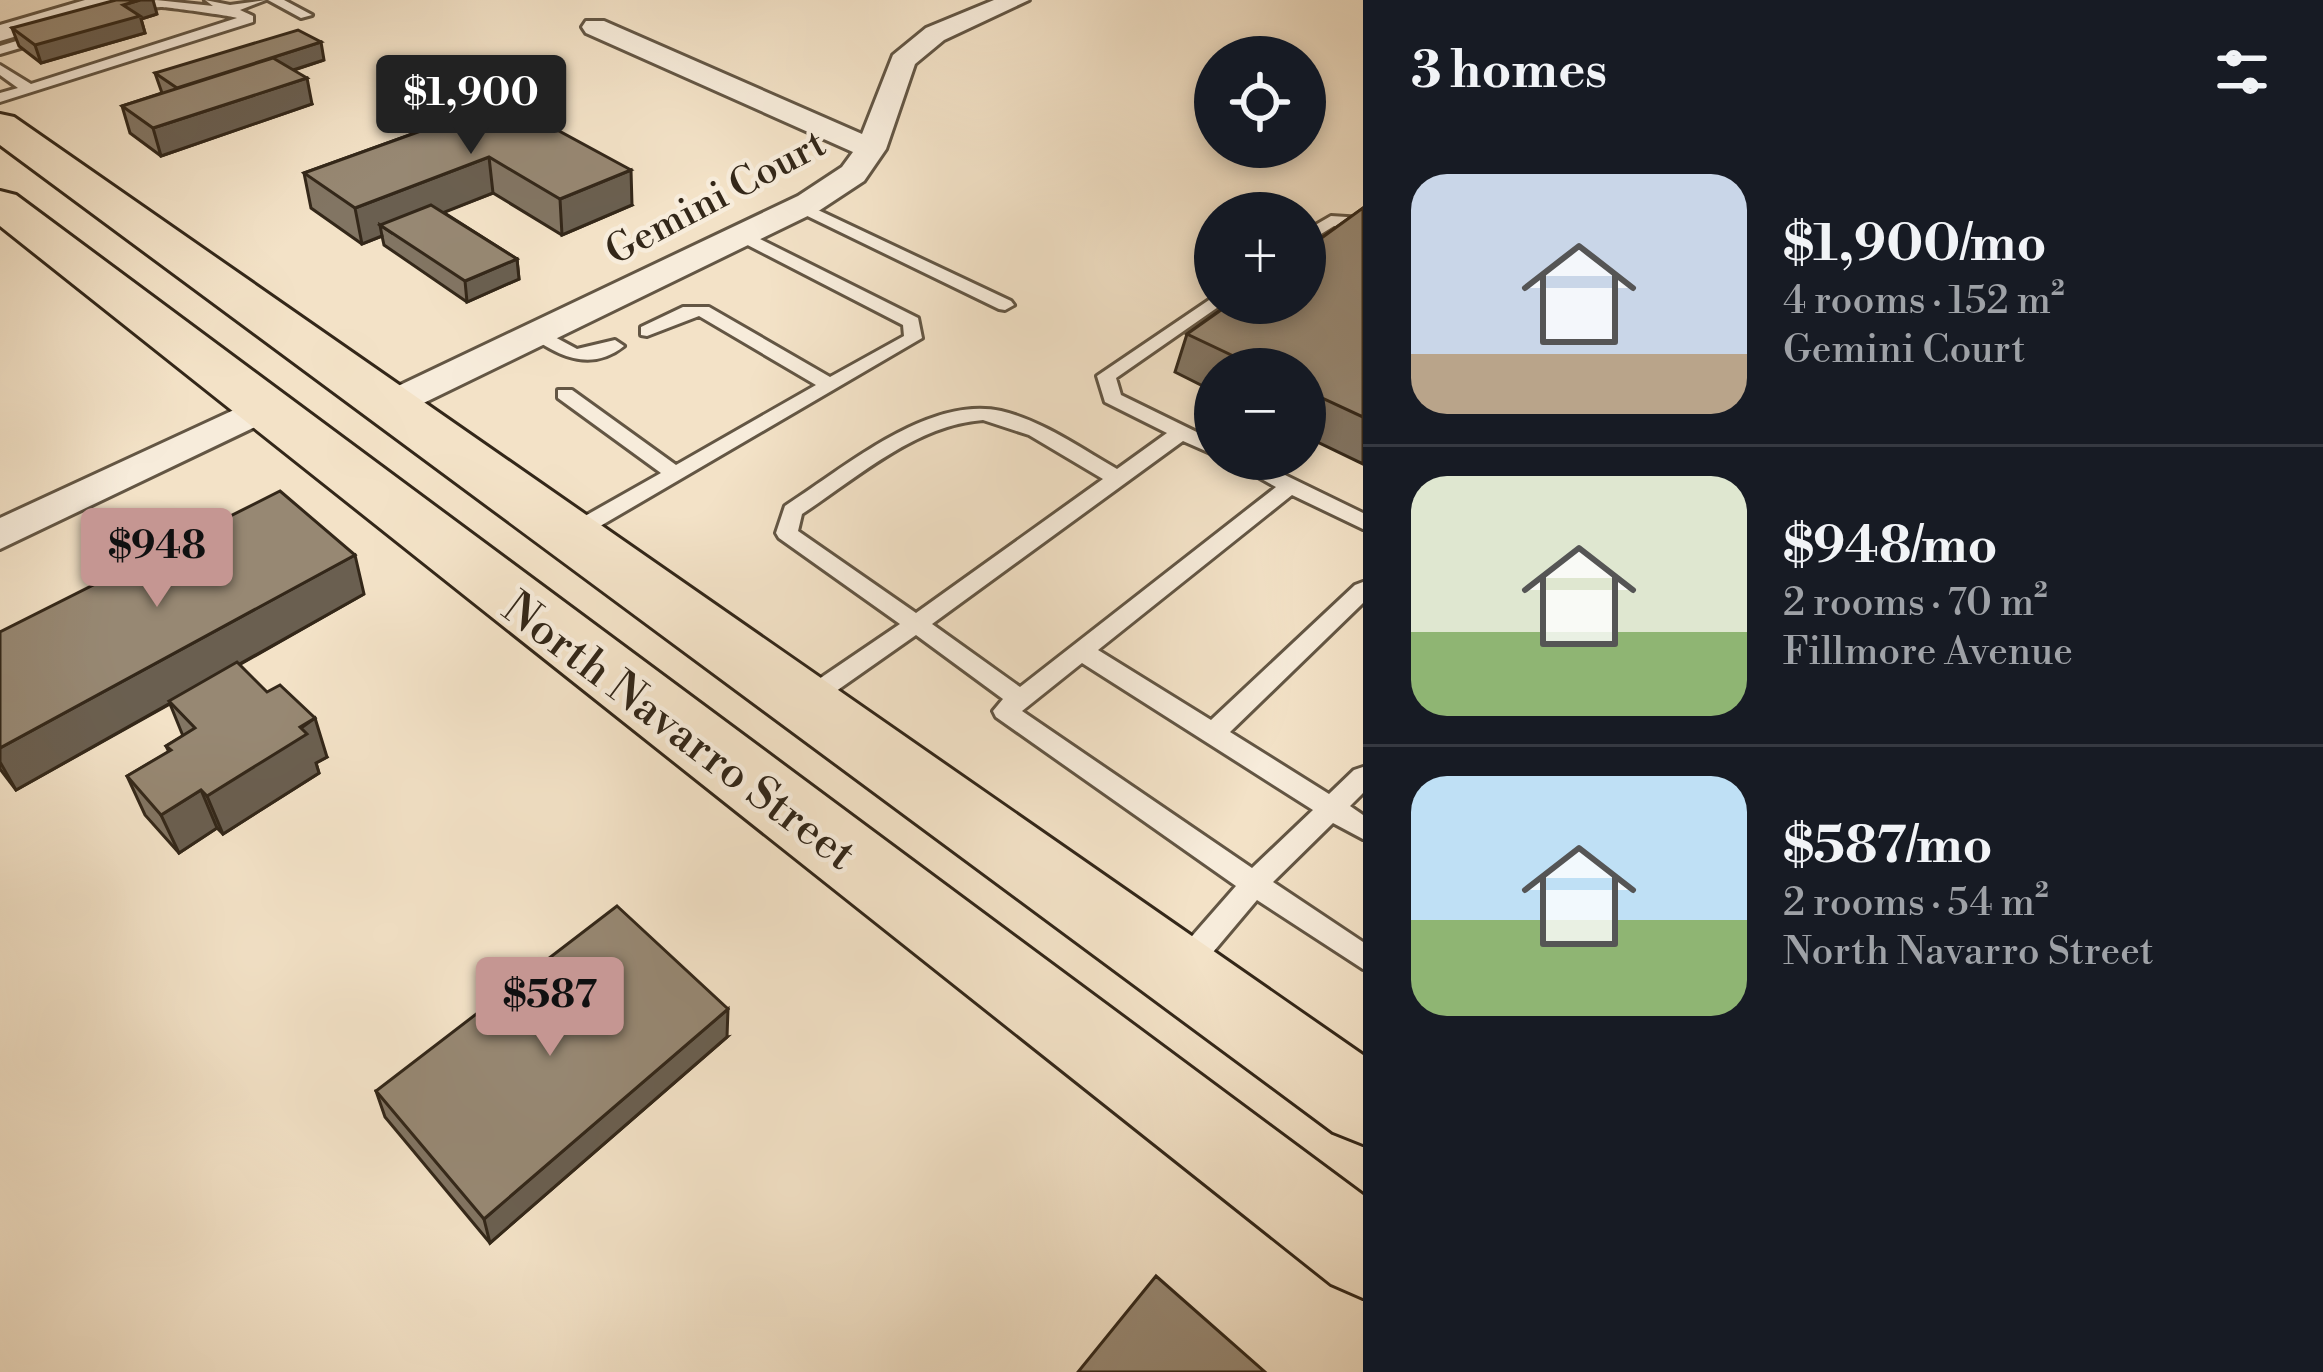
<!DOCTYPE html>
<meta charset="utf-8">
<style>
:root{--surface:#171b24;--page:#242831;--text:#f1f3f6;--muted:#9ea1a6;--line:#363941;--accent:#c59692}
body{margin:0;font-family:"Libre Bodoni",serif;background:var(--page);color:var(--text);height:100vh;display:flex;flex-direction:column;font-size:45px;white-space:nowrap}
*{box-sizing:border-box;margin:0}
p{font-size:39px;color:var(--muted)}
.icon{flex:none;width:66px;height:66px;fill:none;stroke:currentColor;stroke-width:2;stroke-linecap:round;stroke-linejoin:round}
.map{position:relative;flex:1;overflow:hidden}
.panel{display:flex;flex-direction:column;background:var(--surface);width:960px}
.panel>*{flex:none}
.buttons{position:absolute;left:1194px;top:36px;display:grid;gap:24px}
.buttons a{display:grid;place-items:center;width:132px;height:132px;border-radius:50%;background:var(--surface);box-shadow:0 6px 18px #0003;font-size:60px}
.price{position:absolute;translate:-50% -102px;padding:0 27px;border-radius:12px;background:var(--accent);color:#111;font-size:39px;line-height:78px;filter:drop-shadow(0 3px 6px #0008)}
.price::after{content:'';position:absolute;left:50%;top:72px;width:36px;height:27px;margin-left:-18px;background:inherit;clip-path:polygon(0 0,100% 0,50% 100%)}
.price.active{background:#222;color:#fff}
ul{padding:0;list-style:none}
li{display:flex;align-items:center;gap:36px;height:300px;padding:0 48px}
li+li{border-top:3px solid var(--line)}
li span{display:grid;place-items:center;flex:none;width:336px;height:240px;border-radius:36px;color:#555}
li>.icon{margin-inline-start:auto}
span .icon{width:144px;height:144px;fill:#fffc;stroke-width:1}
li b{font-size:51px}
h2{display:flex;justify-content:space-between;align-items:center;height:144px;padding:0 48px;font-size:51px}
main{display:flex;flex:1;min-height:0}
.map>svg:first-child{display:block}
.lines{fill:none;stroke-linecap:round;stroke-linejoin:round}
.lane-casing{stroke:#635644;stroke-width:6}
.street-casing{stroke:#635644;stroke-width:6}
.primary-casing{stroke:#332719;stroke-width:6}
.lane{fill:#f7ecdb;fill-rule:evenodd}
.street{fill:#f7ecdb;fill-rule:evenodd}
.primary{fill:#f3e2c7;fill-rule:evenodd}
.wall{fill:#827563;stroke:#332719;stroke-width:3}
.shaded-wall{fill:#6a5f50;stroke:#332719;stroke-width:3}
.building{fill:#978873;stroke:#332719;stroke-width:3}
.labels{text-anchor:middle;stroke-width:9;stroke-linejoin:round;paint-order:stroke}
.far-street-label{font-size:39px;fill:#332719;stroke:#f7ecdb}
.street-label{font-size:45px;fill:#332719;stroke:#f7ecdb}
</style>
<main>
<div class="map">
<svg width="1363" height="1372" viewBox="0 0 1363 1372">
<rect width="100%" height="100%" fill="#f3e2c7"/>
<filter id="stains"><feTurbulence type="fractalNoise" baseFrequency=".00167" numOctaves="4"/><feColorMatrix values="0 0 0 0 .2 0 0 0 0 .09 0 0 0 0 .02 0 0 0 .5 -.17"/></filter>
<radialGradient id="worn" r=".72"><stop offset=".6" stop-color="#630" stop-opacity="0"/><stop offset="1" stop-color="#630" stop-opacity=".3"/></radialGradient>
<g class="lines">
<defs>
<path id="lane" d="M156 0 213 6 205 0 230 5 266 0 240 10 253 16V22L0 102V93L18 88 0 75V65L31 84 237 18C233 16 167 7 161 7 149 7 134 15 123 18L117 14Z
M268 0H284L312 15 301 18Z
M49 31 56 35 54 38 0 54V46Z
M801 202 1011 301 1014 305 1005 310 999 309 795 210 793 207Z
M1331 216 1363 218V228L1334 226 1305 244V231Z
M742 230 918 318 922 338 578 539H562L559 534 562 529 661 473 558 398V390H572L676 465 816 385 699 316 647 336 641 335V327L683 307H709L830 377 904 336 903 325 736 239 734 235Z
M1215 296V303L1221 305 1116 378 1121 395 1215 441V455L1183 441 932 624 1020 687 1276 487 1226 459H1252L1363 513V529L1292 495 1098 650 1211 720 1355 585 1363 582V603L1230 732 1329 794 1354 770 1363 767V793L1350 806 1363 815V839L1333 823 1273 882 1363 942V969L1257 900 1192 977 1182 981 1172 977 1168 968 1172 959 1236 886 996 717 993 711 1003 699 916 635 812 708H794L791 702 794 696 900 624 779 538 776 533 785 506C843 469 928 395 1001 411 1043 421 1080 448 1117 469L1167 433 1105 402 1097 376ZM983 420 1029 435 1103 479 916 613 798 531 802 514C857 478 915 425 983 420ZM1082 663 1313 810 1252 868 1022 711Z
M538 328 577 349 615 340 624 346C593 371 561 358 532 337L529 333Z"/>
<path id="street" d="M85 0H125L121 5 0 41V25Z
M994 0H1029L944 40 915 64 886 149 864 181 820 210 403 413H375L370 405 375 397 798 196 842 167 853 152 586 33 582 27 586 21H604L862 134 893 55 926 28Z
M262 397 276 401 281 409 276 417 0 549V518Z"/>
<path id="primary" d="M0 114 14 117 1363 1055V1144L1333 1132 0 145Z
M0 191 16 195 1363 1195V1298L1331 1284 0 226Z"/>
</defs>
<use href="#lane" class="lane-casing"/>
<use href="#street" class="street-casing"/>
<use href="#primary" class="primary-casing"/>
<use href="#lane" class="lane"/>
<use href="#street" class="street"/>
<use href="#primary" class="primary"/>
</g>
<path class="wall" d="M157 14 141 19 145 33 41 63 19 46 12 28Z
M324 60 294 70 312 104 161 156 130 133 122 106 162 93 155 73Z
M504 101 632 205 562 235 493 193 443 212 517 259 519 279 467 302 384 245 382 236 362 244 311 208 304 173Z
M1363 208V464L1305 436V369H1215V392L1175 372 1187 334Z
M364 594 239 665 327 757 316 763 319 773 223 834 217 828 179 853 145 815 127 776 169 752 166 746 183 736 170 704 16 790 0 769V632Z
M727 1037 490 1243 385 1117 376 1091Z"/>
<path class="shaded-wall" d="M140 0H153L157 14 141 19 145 33 41 63 35 45 123 5Z
M321 42 324 60 182 106 177 88Z
M307 78 312 104 161 156 153 128Z
M489 157 493 193 392 233 380 225 382 236 362 244 355 208Z
M631 170 632 205 562 235 560 199Z
M517 259 519 279 467 302 465 281Z
M355 555 364 594 16 790 0 762V748Z
M315 718 327 757 316 763 319 773 223 834 207 796Z
M201 790 217 828 179 853 161 815Z
M728 1009 727 1037 490 1243 484 1219Z"/>
<path class="building" d="M116 0H140L123 5 140 16 35 45 12 28Z
M298 30 321 42 177 88 155 73Z
M273 58 307 78 153 128 122 106Z
M504 101 631 170 560 199 489 157 355 208 304 173Z
M431 205 517 259 465 281 380 225Z
M1363 208V417L1305 390V369H1261L1187 334 1231 303H1305V250Z
M280 491 355 555 0 748V632Z
M237 662 267 692 280 685 315 718 300 727 307 734 207 796 201 790 161 815 127 776 171 750 166 746 195 728 169 701Z
M617 906 728 1009 484 1219 376 1091Z
M1156 1276 1265 1372H1078Z"/>
<g class="labels">
<g class="far-street-label">
<text transform="translate(715 196) rotate(-28)" y="14">Gemini Court</text>
</g>
<g class="street-label">
<text transform="translate(680 730) rotate(37)" y="16">North Navarro Street</text>
</g>
</g>
<rect width="100%" height="100%" filter="url(#stains)"/>
<rect width="100%" height="100%" fill="url(#worn)"/>
</svg>
<div class="buttons">
<a><svg class="icon" aria-label="locate" viewBox="0 0 24 24"><circle cx="12" cy="12" r="6"/><path d="M12 2v4M12 18v4M2 12h4M18 12h4"/></svg></a>
<a>+</a>
<a>−</a>
</div>
<b class="price active" style="left:471px;top:157px">$1,900</b>
<b class="price" style="left:157px;top:610px">$948</b>
<b class="price" style="left:550px;top:1059px">$587</b>
</div>
<section class="panel">
<h2>3 homes<svg class="icon" aria-label="filters" viewBox="0 0 24 24"><path d="M4 7h16M4 17h16"/><circle cx="9" cy="7" r="2"/><circle cx="15" cy="17" r="2"/></svg></h2>
<ul>
<li><span style="background:linear-gradient(#c9d6e8 75%,#b9a48a 0)"><svg class="icon" aria-label="home" viewBox="0 0 24 24"><path d="M3 11l9-7 9 7M6 9v11h12V9"/></svg></span><div><b>$1,900/mo</b><p>4 rooms · 152 m²</p><p>Gemini Court</p></div></li>
<li><span style="background:linear-gradient(#dfe7d0 65%,#8fb573 0)"><svg class="icon" aria-label="home" viewBox="0 0 24 24"><path d="M3 11l9-7 9 7M6 9v11h12V9"/></svg></span><div><b>$948/mo</b><p>2 rooms · 70 m²</p><p>Fillmore Avenue</p></div></li>
<li><span style="background:linear-gradient(#bfe0f5 60%,#8fb573 0)"><svg class="icon" aria-label="home" viewBox="0 0 24 24"><path d="M3 11l9-7 9 7M6 9v11h12V9"/></svg></span><div><b>$587/mo</b><p>2 rooms · 54 m²</p><p>North Navarro Street</p></div></li>
</ul>
</section>
</main>
